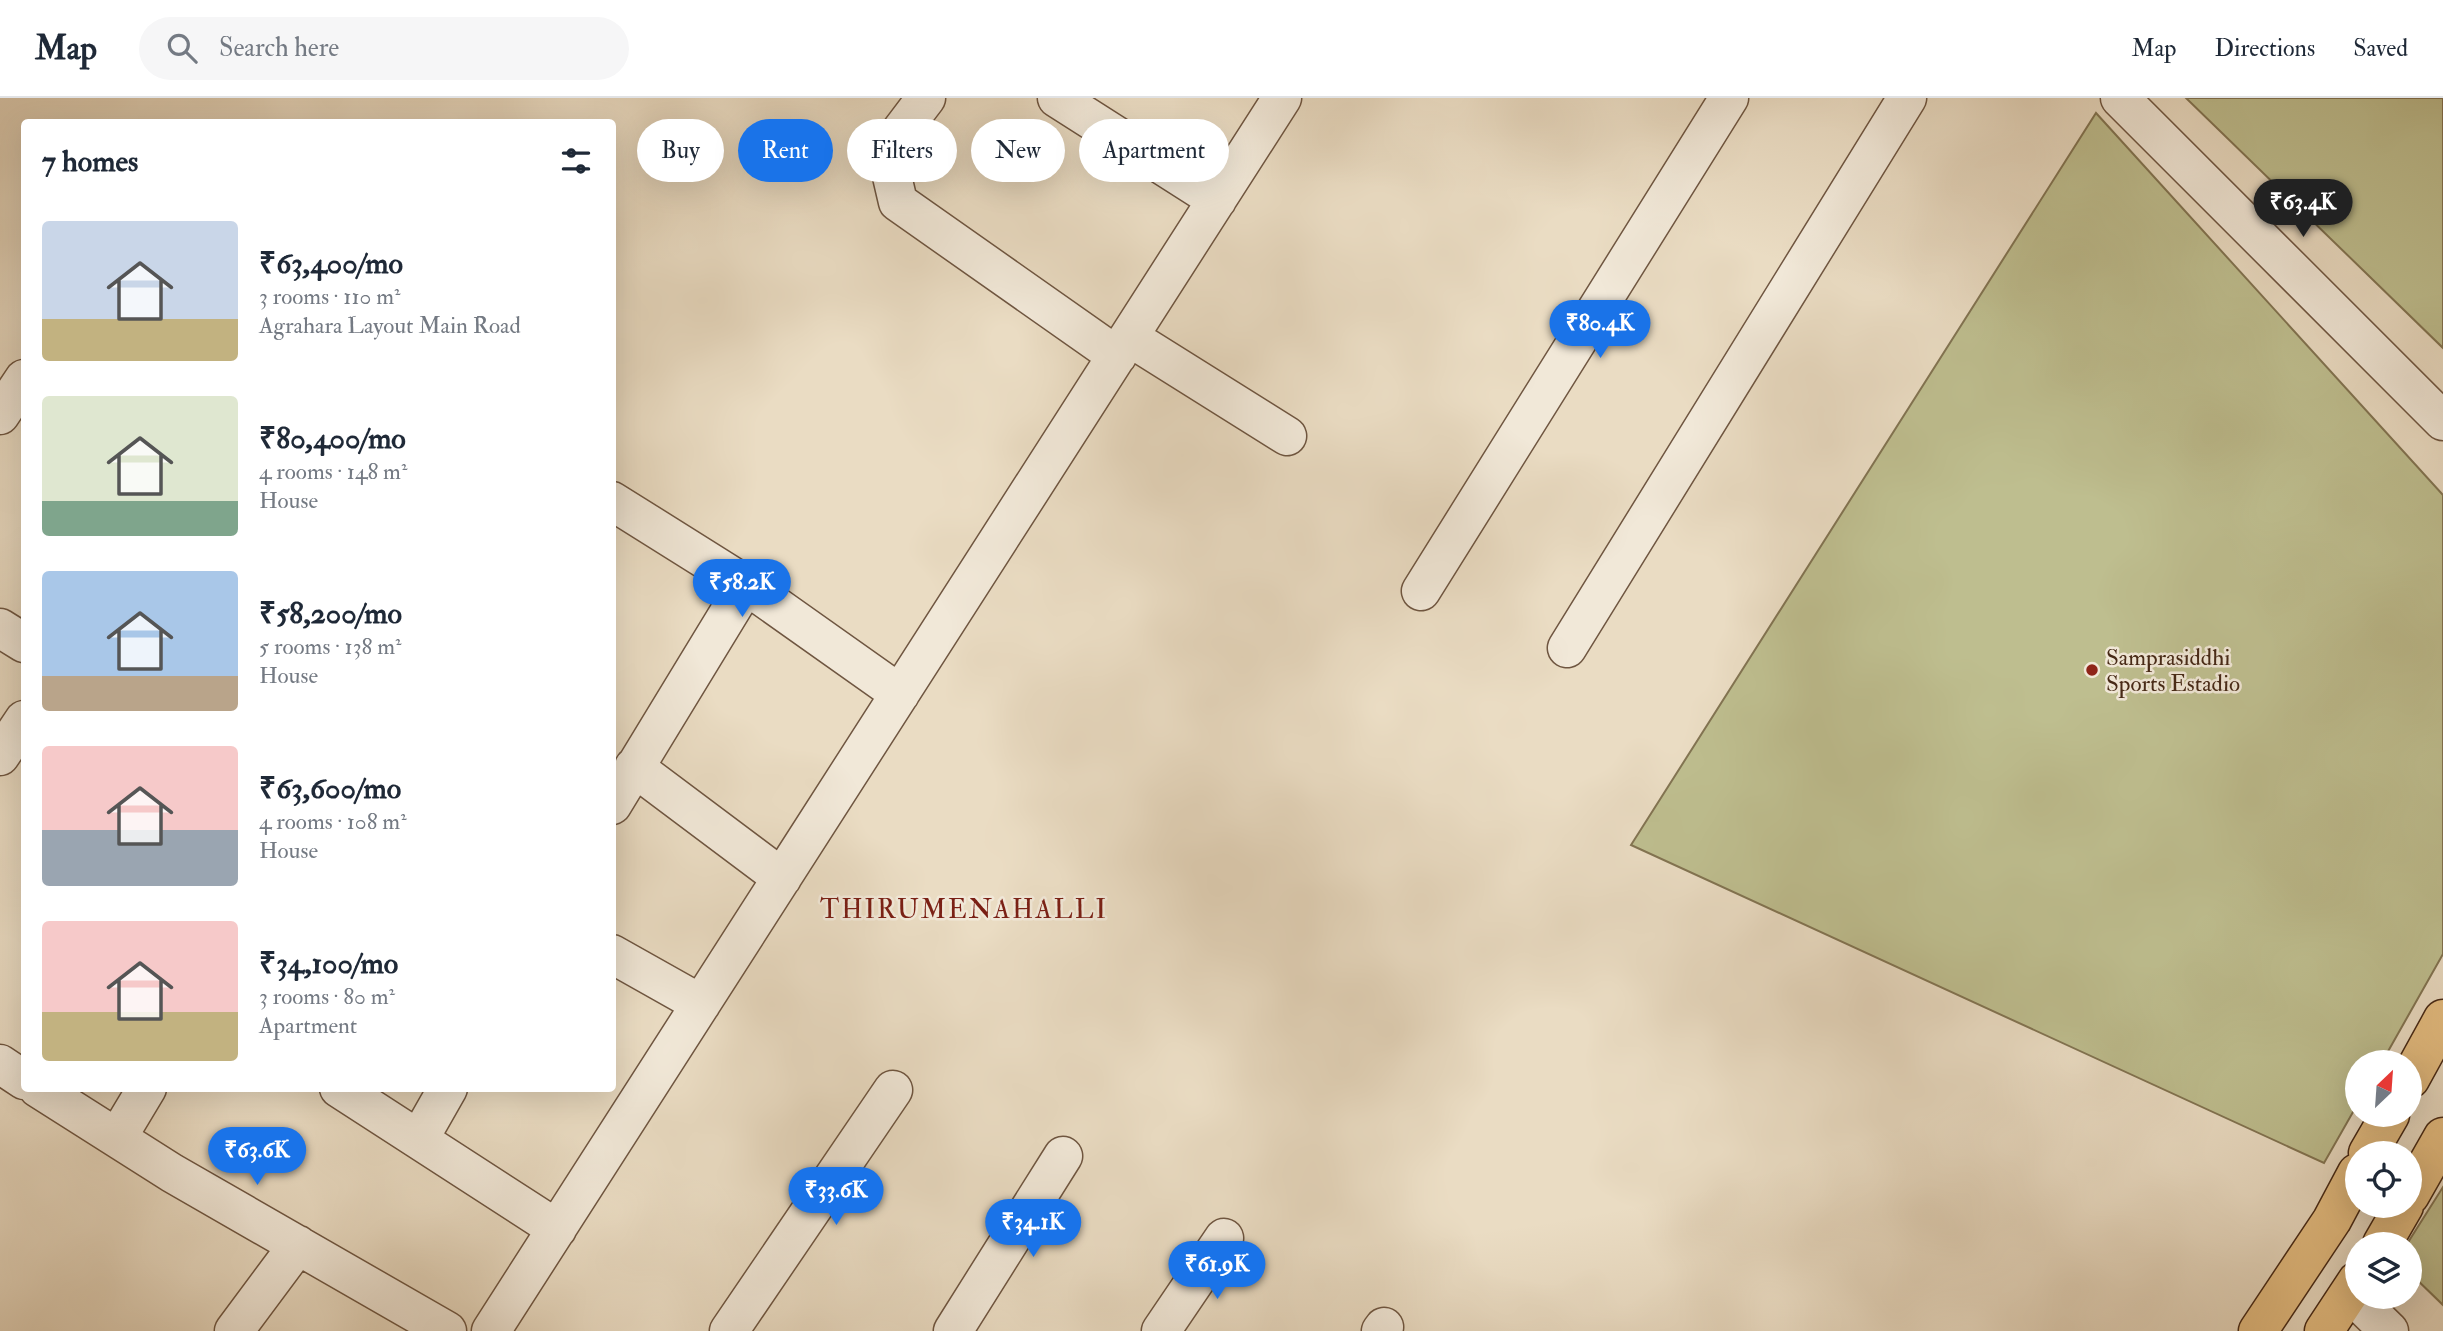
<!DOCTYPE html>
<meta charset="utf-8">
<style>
:root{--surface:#fff;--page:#f6f6f7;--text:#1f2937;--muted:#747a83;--line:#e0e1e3;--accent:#1a73e8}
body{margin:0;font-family:"IM FELL Double Pica",serif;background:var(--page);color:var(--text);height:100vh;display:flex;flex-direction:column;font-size:26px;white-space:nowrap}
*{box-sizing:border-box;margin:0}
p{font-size:23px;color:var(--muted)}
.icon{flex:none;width:38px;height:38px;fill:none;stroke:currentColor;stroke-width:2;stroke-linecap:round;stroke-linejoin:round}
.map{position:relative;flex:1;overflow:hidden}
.side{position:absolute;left:21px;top:21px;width:595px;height:973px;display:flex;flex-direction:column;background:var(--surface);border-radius:7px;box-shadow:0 7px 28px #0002}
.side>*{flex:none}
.banner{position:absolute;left:637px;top:21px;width:665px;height:63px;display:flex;gap:14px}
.needle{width:46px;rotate:25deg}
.buttons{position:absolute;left:2345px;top:952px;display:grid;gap:14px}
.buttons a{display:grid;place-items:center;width:77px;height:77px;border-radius:50%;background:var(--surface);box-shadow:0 7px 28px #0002;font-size:35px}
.price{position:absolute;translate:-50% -60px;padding:0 16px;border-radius:24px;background:var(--accent);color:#fff;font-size:23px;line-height:46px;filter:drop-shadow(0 2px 4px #0008)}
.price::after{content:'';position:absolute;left:50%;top:42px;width:21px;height:16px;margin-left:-10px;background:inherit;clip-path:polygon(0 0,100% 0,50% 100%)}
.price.current{background:#222;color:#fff}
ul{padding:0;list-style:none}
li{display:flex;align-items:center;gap:21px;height:175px;padding:0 21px}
li span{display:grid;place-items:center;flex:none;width:196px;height:140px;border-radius:7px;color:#555}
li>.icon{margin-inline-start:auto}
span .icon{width:84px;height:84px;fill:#fffc;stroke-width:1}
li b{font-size:30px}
h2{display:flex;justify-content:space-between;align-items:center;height:84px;padding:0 21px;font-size:30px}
.chip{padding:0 24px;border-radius:32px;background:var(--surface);box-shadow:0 7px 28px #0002;font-size:24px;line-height:63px}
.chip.current{background:var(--accent);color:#fff}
header{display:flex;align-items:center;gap:42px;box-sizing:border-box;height:98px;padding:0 35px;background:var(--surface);border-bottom:2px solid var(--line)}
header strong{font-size:33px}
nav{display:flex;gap:38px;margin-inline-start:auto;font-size:24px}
.search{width:490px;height:63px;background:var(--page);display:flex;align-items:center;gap:18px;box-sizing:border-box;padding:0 24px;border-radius:38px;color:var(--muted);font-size:26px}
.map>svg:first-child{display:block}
.green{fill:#bebe8f;stroke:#827452;stroke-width:2}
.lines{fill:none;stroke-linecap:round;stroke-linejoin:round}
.minor-casing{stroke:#6f5641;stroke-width:41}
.major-casing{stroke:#462916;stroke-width:41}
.minor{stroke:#f1e8d8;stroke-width:38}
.major{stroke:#e5be82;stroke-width:38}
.poi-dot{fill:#8f2418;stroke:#f1e8d8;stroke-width:2.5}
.labels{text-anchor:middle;stroke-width:5;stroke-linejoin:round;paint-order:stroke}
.poi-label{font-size:23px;fill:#462916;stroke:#f1e8d8;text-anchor:start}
.quarter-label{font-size:26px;letter-spacing:2px;fill:#7a1f14;stroke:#f1e8d8}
</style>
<header>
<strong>Map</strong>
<div class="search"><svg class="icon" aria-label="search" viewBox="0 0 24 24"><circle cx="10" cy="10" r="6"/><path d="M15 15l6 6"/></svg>Search here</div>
<nav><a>Map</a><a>Directions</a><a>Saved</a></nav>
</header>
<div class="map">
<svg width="2443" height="1233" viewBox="0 0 2443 1233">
<rect width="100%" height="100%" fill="#eadcc3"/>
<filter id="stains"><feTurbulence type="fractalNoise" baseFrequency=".00286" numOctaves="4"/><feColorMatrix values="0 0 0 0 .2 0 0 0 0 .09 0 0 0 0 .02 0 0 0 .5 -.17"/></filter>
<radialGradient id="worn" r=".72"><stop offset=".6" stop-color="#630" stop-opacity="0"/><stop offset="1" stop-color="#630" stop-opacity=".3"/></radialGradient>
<path class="green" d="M2186 0H2443V250Z
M2096 15 2443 397V856L2382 964H2357V1007L2324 1065 1631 747Z
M2443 1089V1207L2410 1175V1146H2407Z"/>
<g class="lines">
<defs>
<path id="minor" d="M926 0 895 41 891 74 898 104 1117 258
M1057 0 1217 102
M2120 0 2443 323
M1129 239 1287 338
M0 317 24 281
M612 403 746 487 900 596
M1421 493 1729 0
M0 530 24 545
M1567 550 1907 0
M0 658 24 622
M634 669 782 780
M612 707 746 487
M612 856 701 906
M0 966 24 982
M38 990 172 1075 447 1233
M339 990 557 1131
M117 1040 147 990
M419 1041 448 990
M2350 1195 2389 1233
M234 1233 298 1147
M491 1233 1282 0
M729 1233 893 992
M953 1233 1063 1058
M1161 1233 1224 1140
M1381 1233 1384 1229"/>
<path id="major" d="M2410 981 2443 921
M2368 1055 2390 1017
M2410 1097 2443 1039
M2382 1146 2404 1108
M2258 1233 2332 1122 2357 1075
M2324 1233 2357 1183"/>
</defs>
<use href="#minor" class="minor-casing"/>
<use href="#major" class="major-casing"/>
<use href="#minor" class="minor"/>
<use href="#major" class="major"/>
</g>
<circle class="poi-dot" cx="2092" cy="572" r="7"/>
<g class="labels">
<g class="poi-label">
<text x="2106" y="567">Samprasiddhi<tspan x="2106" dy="26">Sports Estadio</tspan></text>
</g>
<g class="quarter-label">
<text x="964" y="820">THIRUMENAHALLI</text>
</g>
</g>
<rect width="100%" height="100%" filter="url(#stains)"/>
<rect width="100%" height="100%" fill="url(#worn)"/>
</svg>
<div class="buttons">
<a><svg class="needle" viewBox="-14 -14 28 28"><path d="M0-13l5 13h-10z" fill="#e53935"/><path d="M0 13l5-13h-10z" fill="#747a83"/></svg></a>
<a><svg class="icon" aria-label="locate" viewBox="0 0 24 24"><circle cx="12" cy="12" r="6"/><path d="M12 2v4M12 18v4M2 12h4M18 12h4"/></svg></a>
<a><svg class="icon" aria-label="layers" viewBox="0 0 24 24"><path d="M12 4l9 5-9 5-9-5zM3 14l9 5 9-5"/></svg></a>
</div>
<b class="price current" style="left:2303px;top:141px">₹63.4K</b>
<b class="price" style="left:1600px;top:262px">₹80.4K</b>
<b class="price" style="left:742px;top:521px">₹58.2K</b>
<b class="price" style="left:257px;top:1089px">₹63.6K</b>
<b class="price" style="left:836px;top:1129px">₹33.6K</b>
<b class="price" style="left:1033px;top:1161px">₹34.1K</b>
<b class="price" style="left:1217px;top:1203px">₹61.9K</b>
<div class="banner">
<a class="chip">Buy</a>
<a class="chip current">Rent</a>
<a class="chip">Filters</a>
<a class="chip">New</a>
<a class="chip">Apartment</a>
</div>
<section class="side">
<h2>7 homes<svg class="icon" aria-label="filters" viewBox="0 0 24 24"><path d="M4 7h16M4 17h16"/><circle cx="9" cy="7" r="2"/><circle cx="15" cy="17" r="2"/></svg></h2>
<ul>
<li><span style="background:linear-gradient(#c9d6e8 70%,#c2b280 0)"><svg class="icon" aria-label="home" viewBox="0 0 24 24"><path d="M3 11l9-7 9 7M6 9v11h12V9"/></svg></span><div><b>₹63,400/mo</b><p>3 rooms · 110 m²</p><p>Agrahara Layout Main Road</p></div></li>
<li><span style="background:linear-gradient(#dfe7d0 75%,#7fa58c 0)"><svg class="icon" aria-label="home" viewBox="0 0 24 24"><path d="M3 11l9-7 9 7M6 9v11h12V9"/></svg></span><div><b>₹80,400/mo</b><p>4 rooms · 148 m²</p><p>House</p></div></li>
<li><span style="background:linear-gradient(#a9c7e8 75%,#b9a48a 0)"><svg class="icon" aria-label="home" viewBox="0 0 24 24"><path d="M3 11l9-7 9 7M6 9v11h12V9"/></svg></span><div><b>₹58,200/mo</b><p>5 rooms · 138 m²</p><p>House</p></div></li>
<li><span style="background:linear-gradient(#f6c9c9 60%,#9aa5b1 0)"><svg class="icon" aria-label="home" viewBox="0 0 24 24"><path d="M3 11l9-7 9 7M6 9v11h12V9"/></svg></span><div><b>₹63,600/mo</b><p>4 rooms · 108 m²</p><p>House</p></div></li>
<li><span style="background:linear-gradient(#f6c9c9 65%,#c2b280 0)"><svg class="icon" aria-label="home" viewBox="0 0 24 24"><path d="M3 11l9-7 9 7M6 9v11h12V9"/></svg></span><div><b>₹34,100/mo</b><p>3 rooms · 80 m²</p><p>Apartment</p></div></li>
</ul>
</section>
</div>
